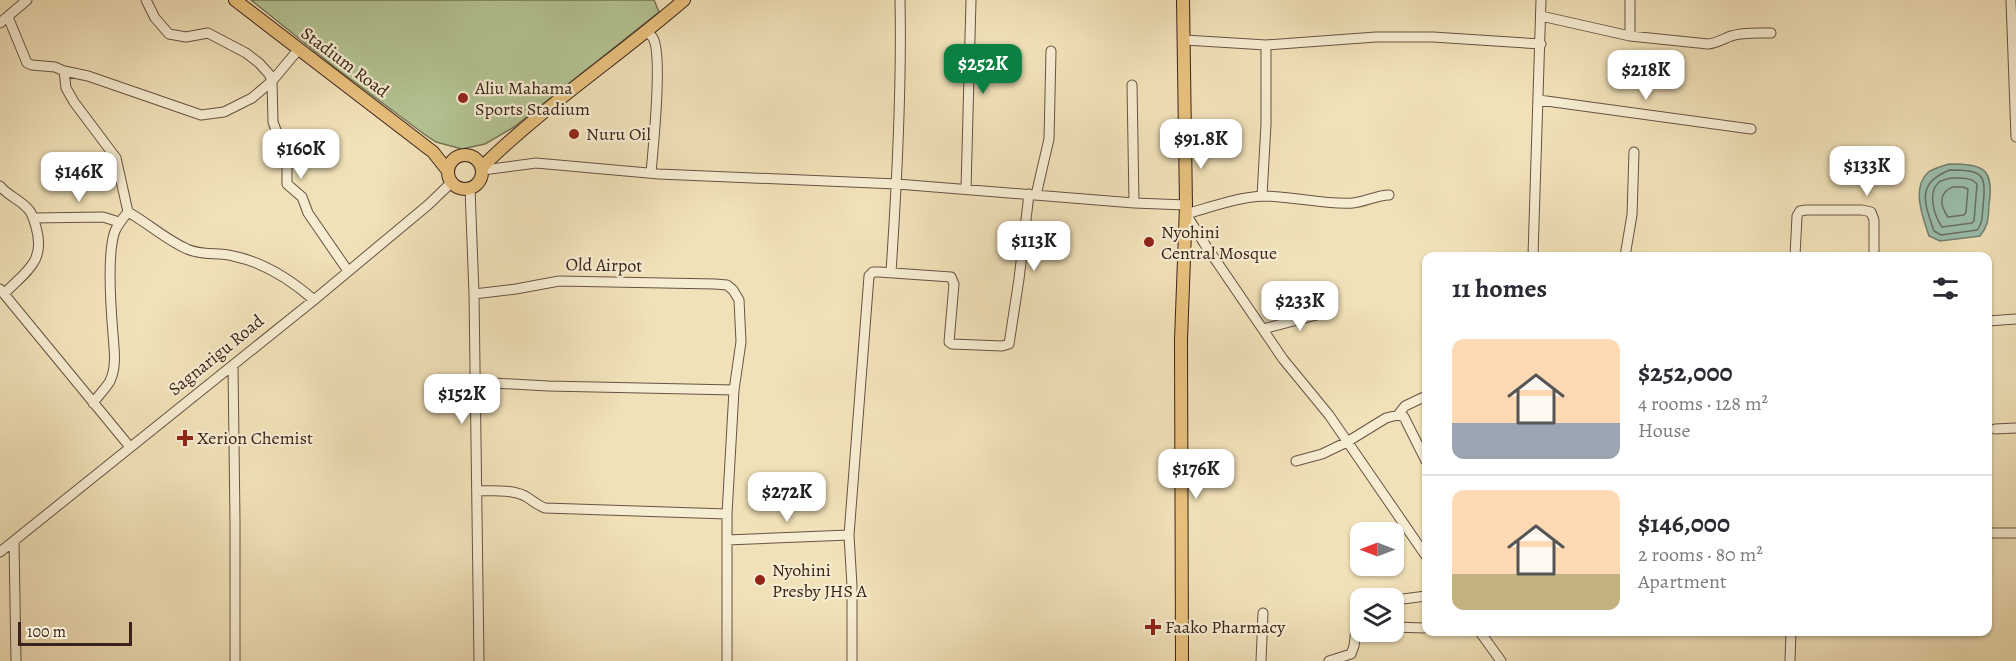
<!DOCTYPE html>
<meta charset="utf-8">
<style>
:root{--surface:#fff;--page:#f7f7f7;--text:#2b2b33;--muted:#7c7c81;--line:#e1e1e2;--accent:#0b8043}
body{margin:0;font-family:Alegreya,serif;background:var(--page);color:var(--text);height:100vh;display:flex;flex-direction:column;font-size:22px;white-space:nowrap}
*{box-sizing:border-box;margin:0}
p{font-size:20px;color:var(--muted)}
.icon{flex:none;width:33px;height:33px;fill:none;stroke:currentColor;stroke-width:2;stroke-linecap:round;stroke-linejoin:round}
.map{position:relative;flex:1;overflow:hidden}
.side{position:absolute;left:1422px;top:252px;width:570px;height:384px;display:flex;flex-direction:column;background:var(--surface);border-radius:12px;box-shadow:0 2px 4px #0004}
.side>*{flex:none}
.needle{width:39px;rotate:270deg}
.tools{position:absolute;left:1350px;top:522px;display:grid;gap:12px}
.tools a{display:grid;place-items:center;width:54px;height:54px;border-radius:12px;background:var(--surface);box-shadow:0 2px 4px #0004;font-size:30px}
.scale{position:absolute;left:18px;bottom:15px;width:114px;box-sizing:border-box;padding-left:6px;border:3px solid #3a231c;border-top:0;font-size:16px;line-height:21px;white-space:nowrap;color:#3a231c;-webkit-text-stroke:4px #f6ecd1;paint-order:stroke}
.price{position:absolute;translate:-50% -51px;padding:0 14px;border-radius:12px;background:#fff;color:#222;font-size:20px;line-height:39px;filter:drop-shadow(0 2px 3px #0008)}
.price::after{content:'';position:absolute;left:50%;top:36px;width:18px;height:14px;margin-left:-9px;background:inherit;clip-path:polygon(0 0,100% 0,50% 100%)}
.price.current{background:var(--accent);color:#fff}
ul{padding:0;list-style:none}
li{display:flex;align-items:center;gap:18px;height:150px;padding:0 30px}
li+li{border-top:2px solid var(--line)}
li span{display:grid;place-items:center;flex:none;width:168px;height:120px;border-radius:12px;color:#555}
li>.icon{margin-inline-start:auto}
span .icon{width:72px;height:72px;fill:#fffc;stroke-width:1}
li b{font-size:26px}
h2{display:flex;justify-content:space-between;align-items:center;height:72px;padding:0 30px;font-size:26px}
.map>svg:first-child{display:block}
.green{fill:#b4c493;stroke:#777458;stroke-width:1.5}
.water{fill:#9bbeac;stroke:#748072;stroke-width:1.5}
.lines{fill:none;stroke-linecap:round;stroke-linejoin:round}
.shore{stroke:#6a7064;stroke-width:1.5}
.minor-casing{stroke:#685243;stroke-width:11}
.major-casing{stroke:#3a231c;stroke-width:14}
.minor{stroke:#f6ecd1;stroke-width:9}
.major{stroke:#e8c07c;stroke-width:12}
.poi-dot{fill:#8f2418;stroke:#f6ecd1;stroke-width:2}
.labels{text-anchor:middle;stroke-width:4.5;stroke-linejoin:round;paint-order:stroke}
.street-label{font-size:18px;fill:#3a231c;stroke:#f6ecd1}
.poi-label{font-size:18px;fill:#3a231c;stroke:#f6ecd1;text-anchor:start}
</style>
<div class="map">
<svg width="2016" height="661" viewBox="0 0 2016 661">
<rect width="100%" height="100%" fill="#f1e1b8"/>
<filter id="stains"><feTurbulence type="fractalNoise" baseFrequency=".00333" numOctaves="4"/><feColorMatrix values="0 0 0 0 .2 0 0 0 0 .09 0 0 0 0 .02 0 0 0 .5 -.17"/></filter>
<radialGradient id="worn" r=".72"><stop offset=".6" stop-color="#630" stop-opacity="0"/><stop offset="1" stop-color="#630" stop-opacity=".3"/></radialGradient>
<path class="green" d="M251 0H654L659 12 514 127 485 144 462 149 436 142 424 134 337 69Z"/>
<path class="water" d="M1949 164C1984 164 1994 168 1989 205 1988 218 1989 225 1980 236L1940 241 1929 236C1923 218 1910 186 1930 171 1935 168 1943 166 1949 164Z"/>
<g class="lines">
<path class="shore" d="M1950 170C1985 170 1986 175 1983 207 1982 216 1983 223 1977 230L1941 235 1934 231C1924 202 1916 183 1950 170Z
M1952 178C1961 178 1971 177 1977 184L1974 221 1972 223 1942 227C1935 217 1927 194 1938 183 1941 180 1948 179 1952 178Z
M1953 187H1963L1968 189 1966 212 1964 215 1948 217C1940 206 1938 192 1953 187Z"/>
<defs>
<path id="minor" d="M146 0 155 18 169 34 186 37 208 33 246 53 259 63 269 74 272 81 273 122 287 160V184L302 197 308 213 348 271
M2011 0 2016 137
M1541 16 1630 36 1708 44C1717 43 1723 39 1731 36 1743 32 1758 33 1771 33
M8 17 27 63 32 65 55 67 64 71 88 76 201 115 224 112 252 98 272 81 298 50
M0 23 27 0
M647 32C649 34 652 36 653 38 663 55 653 149 651 173
M1630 36V0
M1185 40 1266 45 1376 37H1433L1541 44
M64 71 66 88 74 102 116 158 128 212C148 223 166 240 187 249 202 256 217 252 233 256 263 262 291 280 314 300
M1132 85 1134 203
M1539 100 1751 129
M483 170 536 163 659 174 897 184 1134 203 1186 205
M0 186C8 196 21 200 29 210 33 215 34 221 36 227 46 262 26 271 4 294
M470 188 474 294 479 661
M966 189 971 0
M1036 195 1049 139 1051 51
M1389 195C1377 195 1365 202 1353 203 1324 205 1293 196 1264 196 1238 197 1211 207 1186 214L1204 243 1283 359 1329 415 1426 556
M1262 196 1266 124V45
M33 218 103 217 119 222
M1533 256 1541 0
M1625 256 1632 215 1634 152
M1795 256 1797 216 1800 211 1806 210H1862L1871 212 1874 220V256
M891 272C897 182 902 91 900 0
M0 289 130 447
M474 294 516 289 559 281 715 284 727 285 733 290 739 300 741 342 734 390 727 514V661
M1988 321 2016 319
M1263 329 1332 311
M233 365 235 521V661
M475 382 548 386 734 390
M93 403C98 396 106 388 110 381 117 366 114 349 113 334 111 310 107 252 115 231 118 224 123 218 128 212
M1398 415 1405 406 1426 396
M1995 429 2016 428
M1296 461 1322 454 1347 442 1386 418 1398 415 1404 417 1426 461
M477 491C492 491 511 489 525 496 532 500 537 505 545 508L727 514
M1988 533H2016
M727 540 849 535
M14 541 16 661
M0 552 314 300 428 205 452 182
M1403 599 1426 596
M1394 627 1424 628
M1480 632 1501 661
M852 661V586L849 535 869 276 873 272H879L951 277 954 284 949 342 952 344 1002 346 1009 344 1019 279 1029 194
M1261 661 1263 613
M1329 661 1351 654 1354 646 1356 629 1360 626
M1790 661 1791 632"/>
<path id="major" d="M235 0 433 152 448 171
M448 172a17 17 0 1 1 34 0a17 17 0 1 1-34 0Z
M482 167C544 106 618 57 684 0
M1182 661 1181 340 1186 205 1183 0"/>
</defs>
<use href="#minor" class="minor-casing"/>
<use href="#major" class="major-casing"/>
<use href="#minor" class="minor"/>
<use href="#major" class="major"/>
</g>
<g class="poi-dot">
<circle cx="463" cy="98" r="6"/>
<circle cx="574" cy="134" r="6"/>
<circle cx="1149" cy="242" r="6"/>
<path d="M182 429h6v6h6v6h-6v6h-6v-6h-6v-6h6z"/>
<circle cx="760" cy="580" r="6"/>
<path d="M1150 618h6v6h6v6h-6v6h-6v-6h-6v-6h6z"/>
</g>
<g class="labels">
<g class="street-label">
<text transform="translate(345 62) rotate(37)" y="6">Stadium Road</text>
<text transform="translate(604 265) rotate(1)" y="6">Old Airpot</text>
<text transform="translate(216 355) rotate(-39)" y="6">Sagnarigu Road</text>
</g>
<g class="poi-label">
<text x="475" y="94">Aliu Mahama<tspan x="475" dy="21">Sports Stadium</tspan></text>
<text x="586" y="140">Nuru Oil</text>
<text x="1161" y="238">Nyohini<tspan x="1161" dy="21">Central Mosque</tspan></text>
<text x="197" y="444">Xerion Chemist</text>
<text x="772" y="576">Nyohini<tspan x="772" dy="21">Presby JHS A</tspan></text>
<text x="1165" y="633">Faako Pharmacy</text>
</g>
</g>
<rect width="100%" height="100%" filter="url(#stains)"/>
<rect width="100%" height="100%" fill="url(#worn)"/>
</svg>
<div class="tools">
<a><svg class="needle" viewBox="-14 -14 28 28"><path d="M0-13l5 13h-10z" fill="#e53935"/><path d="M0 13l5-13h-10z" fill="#7c7c81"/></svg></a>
<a><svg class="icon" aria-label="layers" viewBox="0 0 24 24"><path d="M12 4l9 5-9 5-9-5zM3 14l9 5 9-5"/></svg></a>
</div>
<div class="scale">100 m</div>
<b class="price current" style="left:983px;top:95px">$252K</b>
<b class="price" style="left:1646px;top:101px">$218K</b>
<b class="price" style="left:1201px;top:170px">$91.8K</b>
<b class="price" style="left:301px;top:180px">$160K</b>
<b class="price" style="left:1867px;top:197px">$133K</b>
<b class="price" style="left:79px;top:203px">$146K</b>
<b class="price" style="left:1034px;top:272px">$113K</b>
<b class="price" style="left:1300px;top:332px">$233K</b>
<b class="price" style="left:462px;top:425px">$152K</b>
<b class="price" style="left:1196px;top:500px">$176K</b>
<b class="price" style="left:787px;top:523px">$272K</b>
<section class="side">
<h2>11 homes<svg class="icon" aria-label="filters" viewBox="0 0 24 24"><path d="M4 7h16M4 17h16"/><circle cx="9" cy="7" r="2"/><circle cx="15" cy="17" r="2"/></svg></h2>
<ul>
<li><span style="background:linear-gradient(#ffd9b3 70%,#9aa5b1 0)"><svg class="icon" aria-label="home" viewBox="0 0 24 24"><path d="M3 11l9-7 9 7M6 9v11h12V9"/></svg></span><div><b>$252,000</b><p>4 rooms · 128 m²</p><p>House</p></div></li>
<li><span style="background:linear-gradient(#ffd9b3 70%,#c2b280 0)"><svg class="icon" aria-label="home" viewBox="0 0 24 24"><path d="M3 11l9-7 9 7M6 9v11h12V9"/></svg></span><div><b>$146,000</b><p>2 rooms · 80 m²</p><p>Apartment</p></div></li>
</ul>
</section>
</div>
